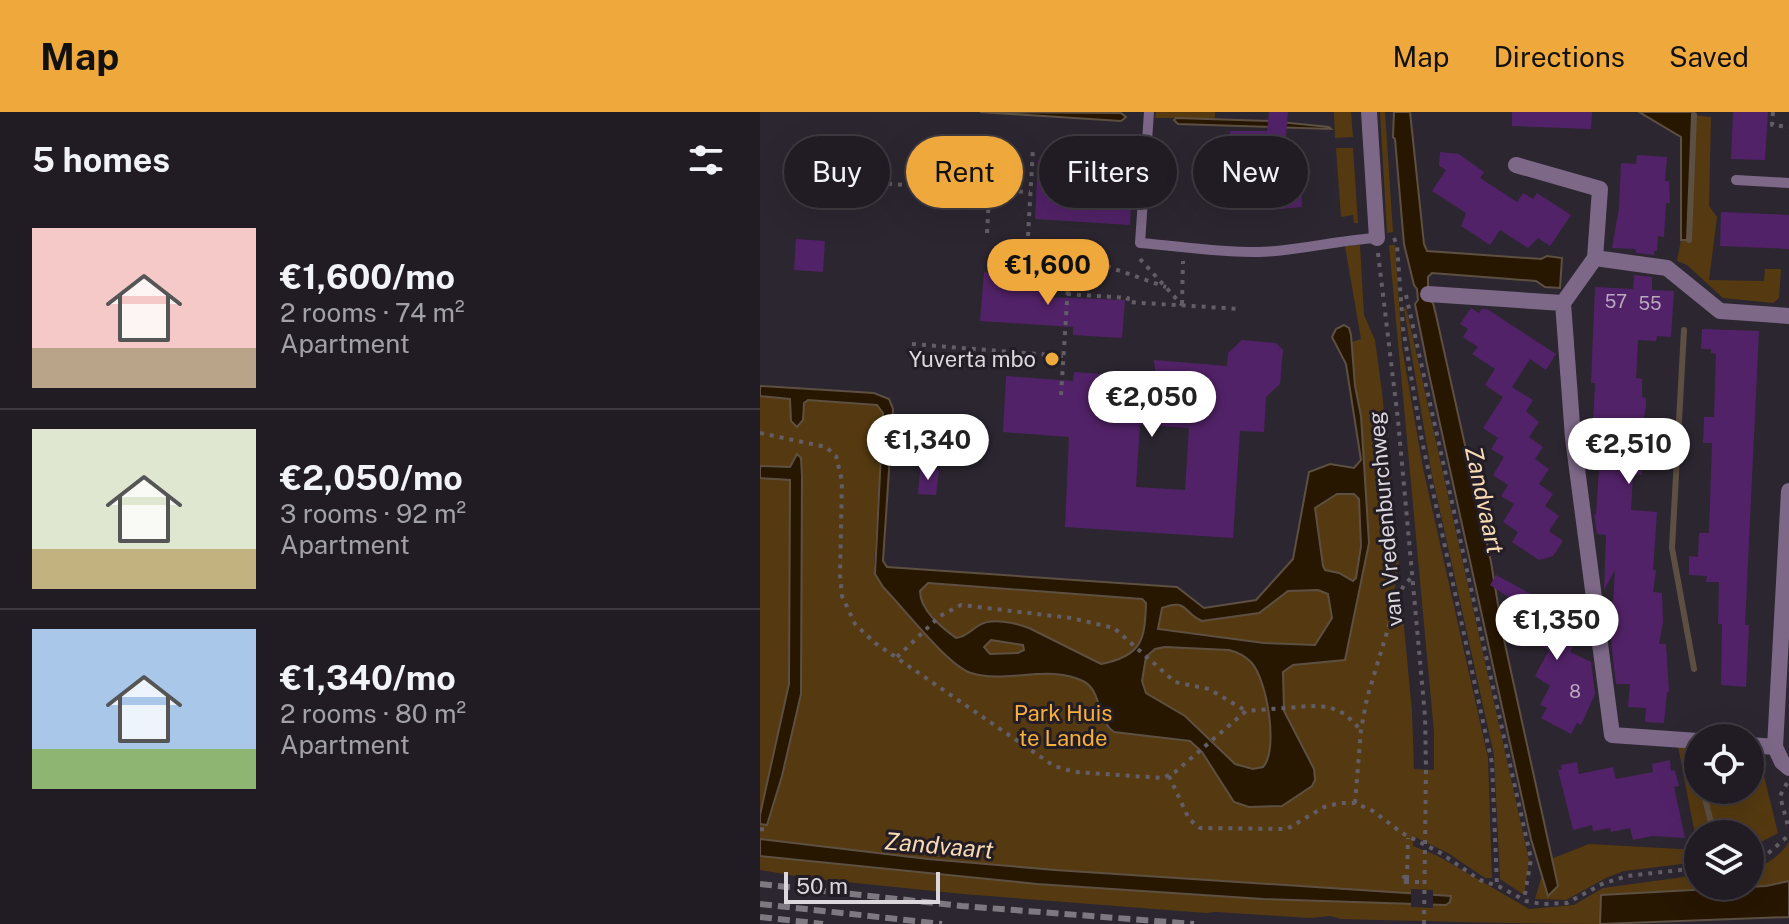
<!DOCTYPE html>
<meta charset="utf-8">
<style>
:root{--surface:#211c24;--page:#29252c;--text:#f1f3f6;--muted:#a2a1a6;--line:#3e3a41;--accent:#eea83c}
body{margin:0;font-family:"Public Sans",sans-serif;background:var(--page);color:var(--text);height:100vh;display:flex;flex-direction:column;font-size:30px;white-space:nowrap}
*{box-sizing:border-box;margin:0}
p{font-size:26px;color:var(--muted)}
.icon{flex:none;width:44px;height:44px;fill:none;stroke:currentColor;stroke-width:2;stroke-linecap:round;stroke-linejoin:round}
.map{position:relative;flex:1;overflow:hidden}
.details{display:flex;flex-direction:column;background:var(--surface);width:760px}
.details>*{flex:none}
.guide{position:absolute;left:24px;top:24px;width:760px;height:72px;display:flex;gap:16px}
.buttons{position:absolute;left:924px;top:612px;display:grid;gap:16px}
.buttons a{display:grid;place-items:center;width:80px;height:80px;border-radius:50%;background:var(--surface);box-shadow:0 8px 32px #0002,0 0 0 2px var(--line);font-size:40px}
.scale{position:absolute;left:24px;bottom:20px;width:156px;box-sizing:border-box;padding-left:8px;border:4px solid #dbd7dd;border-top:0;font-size:22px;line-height:28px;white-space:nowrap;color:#dbd7dd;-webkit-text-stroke:6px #231d26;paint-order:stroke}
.price{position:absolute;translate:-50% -68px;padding:0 18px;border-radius:28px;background:#fff;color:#222;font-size:26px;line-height:52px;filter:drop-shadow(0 2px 4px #0008)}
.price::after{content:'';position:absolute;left:50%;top:48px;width:24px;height:18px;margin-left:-12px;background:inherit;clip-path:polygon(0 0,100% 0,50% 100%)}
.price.current{background:var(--accent);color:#111}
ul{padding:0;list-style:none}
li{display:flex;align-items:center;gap:24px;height:200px;padding:0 32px}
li+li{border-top:2px solid var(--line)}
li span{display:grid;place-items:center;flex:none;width:224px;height:160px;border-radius:0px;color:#555}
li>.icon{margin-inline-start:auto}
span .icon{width:96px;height:96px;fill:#fffc;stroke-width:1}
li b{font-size:34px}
h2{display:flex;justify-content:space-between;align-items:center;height:96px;padding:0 32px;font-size:34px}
.tag{padding:0 28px;border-radius:36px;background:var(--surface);box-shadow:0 8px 32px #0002,0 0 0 2px var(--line);font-size:28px;line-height:72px}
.tag.current{background:var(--accent);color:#111}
header{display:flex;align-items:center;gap:48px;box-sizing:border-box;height:112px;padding:0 40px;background:var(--accent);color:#111}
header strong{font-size:38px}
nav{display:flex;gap:44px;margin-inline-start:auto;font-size:28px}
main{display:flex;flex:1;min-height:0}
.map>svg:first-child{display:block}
.green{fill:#553a11}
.water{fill:#271600;stroke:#5d5042;stroke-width:2;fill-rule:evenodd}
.pier{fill:#2c2630}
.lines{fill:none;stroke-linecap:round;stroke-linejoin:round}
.stream{stroke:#5d5042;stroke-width:6}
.building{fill:#522268;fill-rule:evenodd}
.path{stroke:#635d66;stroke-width:4;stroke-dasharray:4 6;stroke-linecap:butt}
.service{stroke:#7d6888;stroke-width:10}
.minor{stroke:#7d6888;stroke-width:16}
.rail{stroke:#7e7981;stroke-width:6;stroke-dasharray:12 6;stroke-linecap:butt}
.path-bridge{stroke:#635d66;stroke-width:4;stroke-dasharray:4 6;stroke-linecap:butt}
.poi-dot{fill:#eea83c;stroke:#231d26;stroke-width:3}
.labels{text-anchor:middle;stroke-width:6;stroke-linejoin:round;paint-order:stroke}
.number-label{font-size:18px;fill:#b9aac0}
.poi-label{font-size:22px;fill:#dbd7dd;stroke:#231d26;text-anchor:end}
.street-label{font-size:22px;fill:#dbd7dd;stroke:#231d26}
.park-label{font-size:22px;fill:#faaf38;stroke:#231d26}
.water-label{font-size:24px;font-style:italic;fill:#f8dab3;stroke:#231d26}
</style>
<header>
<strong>Map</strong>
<nav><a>Map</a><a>Directions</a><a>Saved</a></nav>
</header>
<main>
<section class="details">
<h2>5 homes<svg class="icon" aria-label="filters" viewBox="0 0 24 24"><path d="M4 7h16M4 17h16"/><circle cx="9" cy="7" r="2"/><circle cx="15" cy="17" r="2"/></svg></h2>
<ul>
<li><span style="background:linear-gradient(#f6c9c9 75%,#b9a48a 0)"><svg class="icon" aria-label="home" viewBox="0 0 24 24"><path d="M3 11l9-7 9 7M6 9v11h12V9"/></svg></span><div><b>€1,600/mo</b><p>2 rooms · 74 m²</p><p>Apartment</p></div></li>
<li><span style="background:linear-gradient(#dfe7d0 75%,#c2b280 0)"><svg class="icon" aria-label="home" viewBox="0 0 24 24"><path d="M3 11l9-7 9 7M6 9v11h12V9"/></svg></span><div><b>€2,050/mo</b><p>3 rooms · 92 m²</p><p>Apartment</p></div></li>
<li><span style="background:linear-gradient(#a9c7e8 75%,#8fb573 0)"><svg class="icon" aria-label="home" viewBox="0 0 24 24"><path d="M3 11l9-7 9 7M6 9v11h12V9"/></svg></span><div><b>€1,340/mo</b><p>2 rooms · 80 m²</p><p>Apartment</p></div></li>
</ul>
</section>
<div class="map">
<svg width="1029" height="812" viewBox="0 0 1029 812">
<rect width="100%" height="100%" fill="#2c2630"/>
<path class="green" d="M396 0H455V6H395Z
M574 0H591L593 25 575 26Z
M620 0H625L633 120 627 121Z
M934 3 951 5 949 94 957 105 949 168 1004 169 1005 157H1021L1019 186 1013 191 963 186 927 153 917 149 921 128H929Z
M576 36H593L598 111H594L593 103 581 105Z
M600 133 604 203 615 228 622 280 639 455 631 493 642 494 652 599 654 657 674 658V620L629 133H635L642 235 663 356 728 646 732 766H725L688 741 653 724V734L678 744 769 797 814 793 843 776 938 763V774H990V758C1007 753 1019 745 1029 730V769L1006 774 842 783 840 812C753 812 667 809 581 807L570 804 550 806 456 800 446 801 203 782 47 766 0 758V744L277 772 503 787 676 792V782L549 776 295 758 168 747 0 727V712L7 713 22 663 41 582 42 384 40 343H35L30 355 0 354V284L30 287 31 309 43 308 44 291 48 288 117 293 121 296 123 304 114 454 123 449 129 455 417 475 444 496 496 488 533 447 549 360 570 352 594 356 601 348 586 252 572 225 576 217 584 213 589 216 592 230 601 227 585 134Z
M646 195 769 748 764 783 740 767 734 643 671 358 644 197Z
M0 366 30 368 29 572 0 703Z
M918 634 938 640V678H990V656L1003 660 1018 721 990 736V722H938V750L864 759 846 766 806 788 775 787 786 749 829 732 938 738Z"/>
<path class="water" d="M220 0 361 1 366 5 361 9Z
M634 0H650L664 132 667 139 781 147 787 144 802 146 800 176 785 175 776 169 672 161 668 165V188L673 191 676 203 731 450 743 523 798 774 788 784 771 727 669 262 655 192 658 188 657 177 654 173 644 132 635 27 633 25Z
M879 0H934L929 128H921V25Z
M416 6 510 9 569 15 571 17 418 12 414 8Z
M584 213 589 216 591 223 595 274 601 304 609 431 585 548 533 553 523 560 524 599 554 657 555 668 552 674 522 694 489 695 474 690 442 640 430 629 354 620C337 609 342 578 323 569 289 552 246 572 211 561 188 554 142 494 123 475L115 462 123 301 117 293 48 288 44 291 43 308 37 315 31 309 30 287 0 284V274L114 281 129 287 133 297 123 449 127 455 417 475 444 496 496 488 533 447 549 360 570 352 594 356 601 348 586 252 572 225 576 217ZM577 382H594L599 387 601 434 596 466 593 469 579 461 565 458 563 454 555 396ZM168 471 382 487 386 491C385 528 382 544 341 552L269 516C255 511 231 505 218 514 210 519 206 525 196 526 181 515 160 498 160 479ZM558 478 568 482 572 506 555 533 504 531 398 517 402 496C428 486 423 501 442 509L499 501 528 479ZM231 528 263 533 264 538 258 541 230 542 224 535ZM405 535 469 538C477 540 485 544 491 550 507 567 519 638 503 655L493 657 475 652 425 604 386 581 382 569 386 545 395 537Z
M37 342 41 346 42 364 41 582 22 664 7 713 0 712V703L29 572 30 368 0 366V354L30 355Z
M0 727 168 747 295 758 691 784 690 790 686 793 503 787 277 772 0 744Z
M1029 769V805L840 812 841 783 1006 774Z"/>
<path class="pier" d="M651 777 673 778V796L651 795Z"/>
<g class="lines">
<path class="stream" d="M929 128 934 3
M924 218 912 436 934 557
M937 652 938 656
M943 678 952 715"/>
</g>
<path class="building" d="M509 0H528L525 35 536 34 537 69H541L542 95 509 98 507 72H503L500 38H470V19H507Z
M752 0H832L831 17 752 14Z
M973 0H1008L1005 48 971 47Z
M680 40 699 42 724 60 720 66 757 90 763 81 773 87 777 81 811 103 790 134 778 126 768 136 740 118 730 133 701 114 706 101 672 79 686 58 679 54Z
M877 43 907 45 905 69H909L910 91H906L904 125 898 124 897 139H894V143L876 141V137L852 136 859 96 861 51 876 52Z
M278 48 373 53 370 113 275 107Z
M961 100 1029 103V137L960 134Z
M36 127 65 129 63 160 34 158Z
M224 160 287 165 285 185 365 188 362 226 313 223V215L220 209Z
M874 163 892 165V178L914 179 911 225 897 224 896 229 878 228 876 266 882 267V285L886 286V294L881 323 882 363 873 362 871 398 897 400 893 458H896L893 480 902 481 903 510 899 532H906L909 580H907L904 611 885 610 886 596 868 595 870 572H856L851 529 855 458 844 478 846 423 837 422 834 402 836 403 840 341 831 354 835 271H831L835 175 873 177Z
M711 196 719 201 722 197H727L796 242 786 258 770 247 752 275 773 288 766 299 779 310 769 325 783 335 775 347 789 357 779 372 793 382 785 394 799 404 789 419 803 429 793 444 779 448 752 430 758 420 743 410 754 392 741 384 748 373 733 363 744 345 731 337 738 326 723 316 743 285 725 273 735 257 712 242 718 235 703 225 708 217 700 212Z
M942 217 999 219 985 513H989L986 575 961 573 962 512H958L959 470H946L947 464 929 463V444L938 445 939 421H949L952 331H943L944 305H954L956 242 951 241V237H941Z
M482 228 516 231 523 238 520 272 506 285 504 320 480 319 473 426 305 415 309 325 243 320 246 264 313 269 314 260 396 266 394 248 467 254 468 241ZM380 313 429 316 425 378 376 375Z
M160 356 179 358 176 383 158 382Z
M736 463 797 496 794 501 821 519 810 540 831 550 835 582 821 613 817 611 811 622 781 606 787 596 780 593 790 574 775 564 789 538 773 529 785 509 730 473Z
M910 648 911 659 915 658 919 674 914 675 925 726 892 724 873 728 870 716 851 720 850 716 833 719 832 713 813 718 798 658 802 657 801 653 817 650 819 662 853 655 856 667 893 660 892 652Z"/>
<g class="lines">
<path class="path" d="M1013 0 1012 13 1029 15
M118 71 211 78V81L229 82
M229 78 270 80
M227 121 232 33
M268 124 273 36
M634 126 637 133 643 216 662 329 732 651 737 774
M309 141 406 175
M618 141 638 308 665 604 666 656
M380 147 422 193
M307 182 368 186 367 190 481 197
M646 183 771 747 764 788
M422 192 423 149
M152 232 303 244
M301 283 311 127
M0 321 66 335 76 344 82 369 80 463 82 484 95 512 115 531 294 654 315 660 403 666 415 660 486 599 550 594 569 595 585 602 601 618
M137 545 180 504 201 493 311 506 354 516 415 570 449 577 486 599
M409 664 429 707 440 716 527 717 564 695 580 691H595L613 699 642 721 679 740 720 768 740 775 766 789 782 792 807 791 842 772 867 764 938 756
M1027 671 1020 684 1029 718
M595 691 601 618 607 586 637 487 644 473 653 464
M0 717 9 718
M990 748 1004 745 1029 723
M644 765 647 767 645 769 643 768Z
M647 767 648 726
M647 768V770H664"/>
<path class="service" d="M389 0 380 131C419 134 460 141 499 140 539 139 577 128 617 126
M976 68 1029 71"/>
<path class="minor" d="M609 0 617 126
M756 53 840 77 835 146
M668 182 803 191
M1029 379 1015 635 1022 650 1029 656
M938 629 852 623 813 326 803 191 835 146 907 156 960 199 1029 204
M990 633 1015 635"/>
<path class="rail" d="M0 772 202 794 434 812
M0 792 182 812
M0 805 63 812"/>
<path class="path-bridge" d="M647 767 645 770 643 768 645 765 647 766V768
M664 812 666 656"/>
</g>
<circle class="poi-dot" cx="292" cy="247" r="8"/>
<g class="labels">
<g class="number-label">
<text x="856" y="196">57</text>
<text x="890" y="198">55</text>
<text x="815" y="586">8</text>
</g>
<g class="poi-label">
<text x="276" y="255">Yuverta mbo</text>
</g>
<g class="street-label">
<text transform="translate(625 407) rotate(-95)" y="8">van Vredenburchweg</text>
</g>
<g class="park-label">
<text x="303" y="609">Park Huis<tspan x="303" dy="25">te Lande</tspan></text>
</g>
<g class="water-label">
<text transform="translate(724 388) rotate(78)" y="8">Zandvaart</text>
<text transform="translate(179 734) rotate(5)" y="8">Zandvaart</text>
</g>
</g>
</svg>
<div class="buttons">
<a><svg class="icon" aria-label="locate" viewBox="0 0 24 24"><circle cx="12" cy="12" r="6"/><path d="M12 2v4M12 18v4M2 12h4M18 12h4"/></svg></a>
<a><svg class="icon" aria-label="layers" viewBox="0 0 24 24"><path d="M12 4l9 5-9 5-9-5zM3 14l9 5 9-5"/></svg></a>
</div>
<div class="scale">50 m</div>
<b class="price current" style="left:288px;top:195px">€1,600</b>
<b class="price" style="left:392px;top:327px">€2,050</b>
<b class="price" style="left:168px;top:370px">€1,340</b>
<b class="price" style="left:869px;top:374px">€2,510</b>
<b class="price" style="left:797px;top:550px">€1,350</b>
<div class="guide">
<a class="tag">Buy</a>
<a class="tag current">Rent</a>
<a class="tag">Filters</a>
<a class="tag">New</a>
</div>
</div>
</main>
